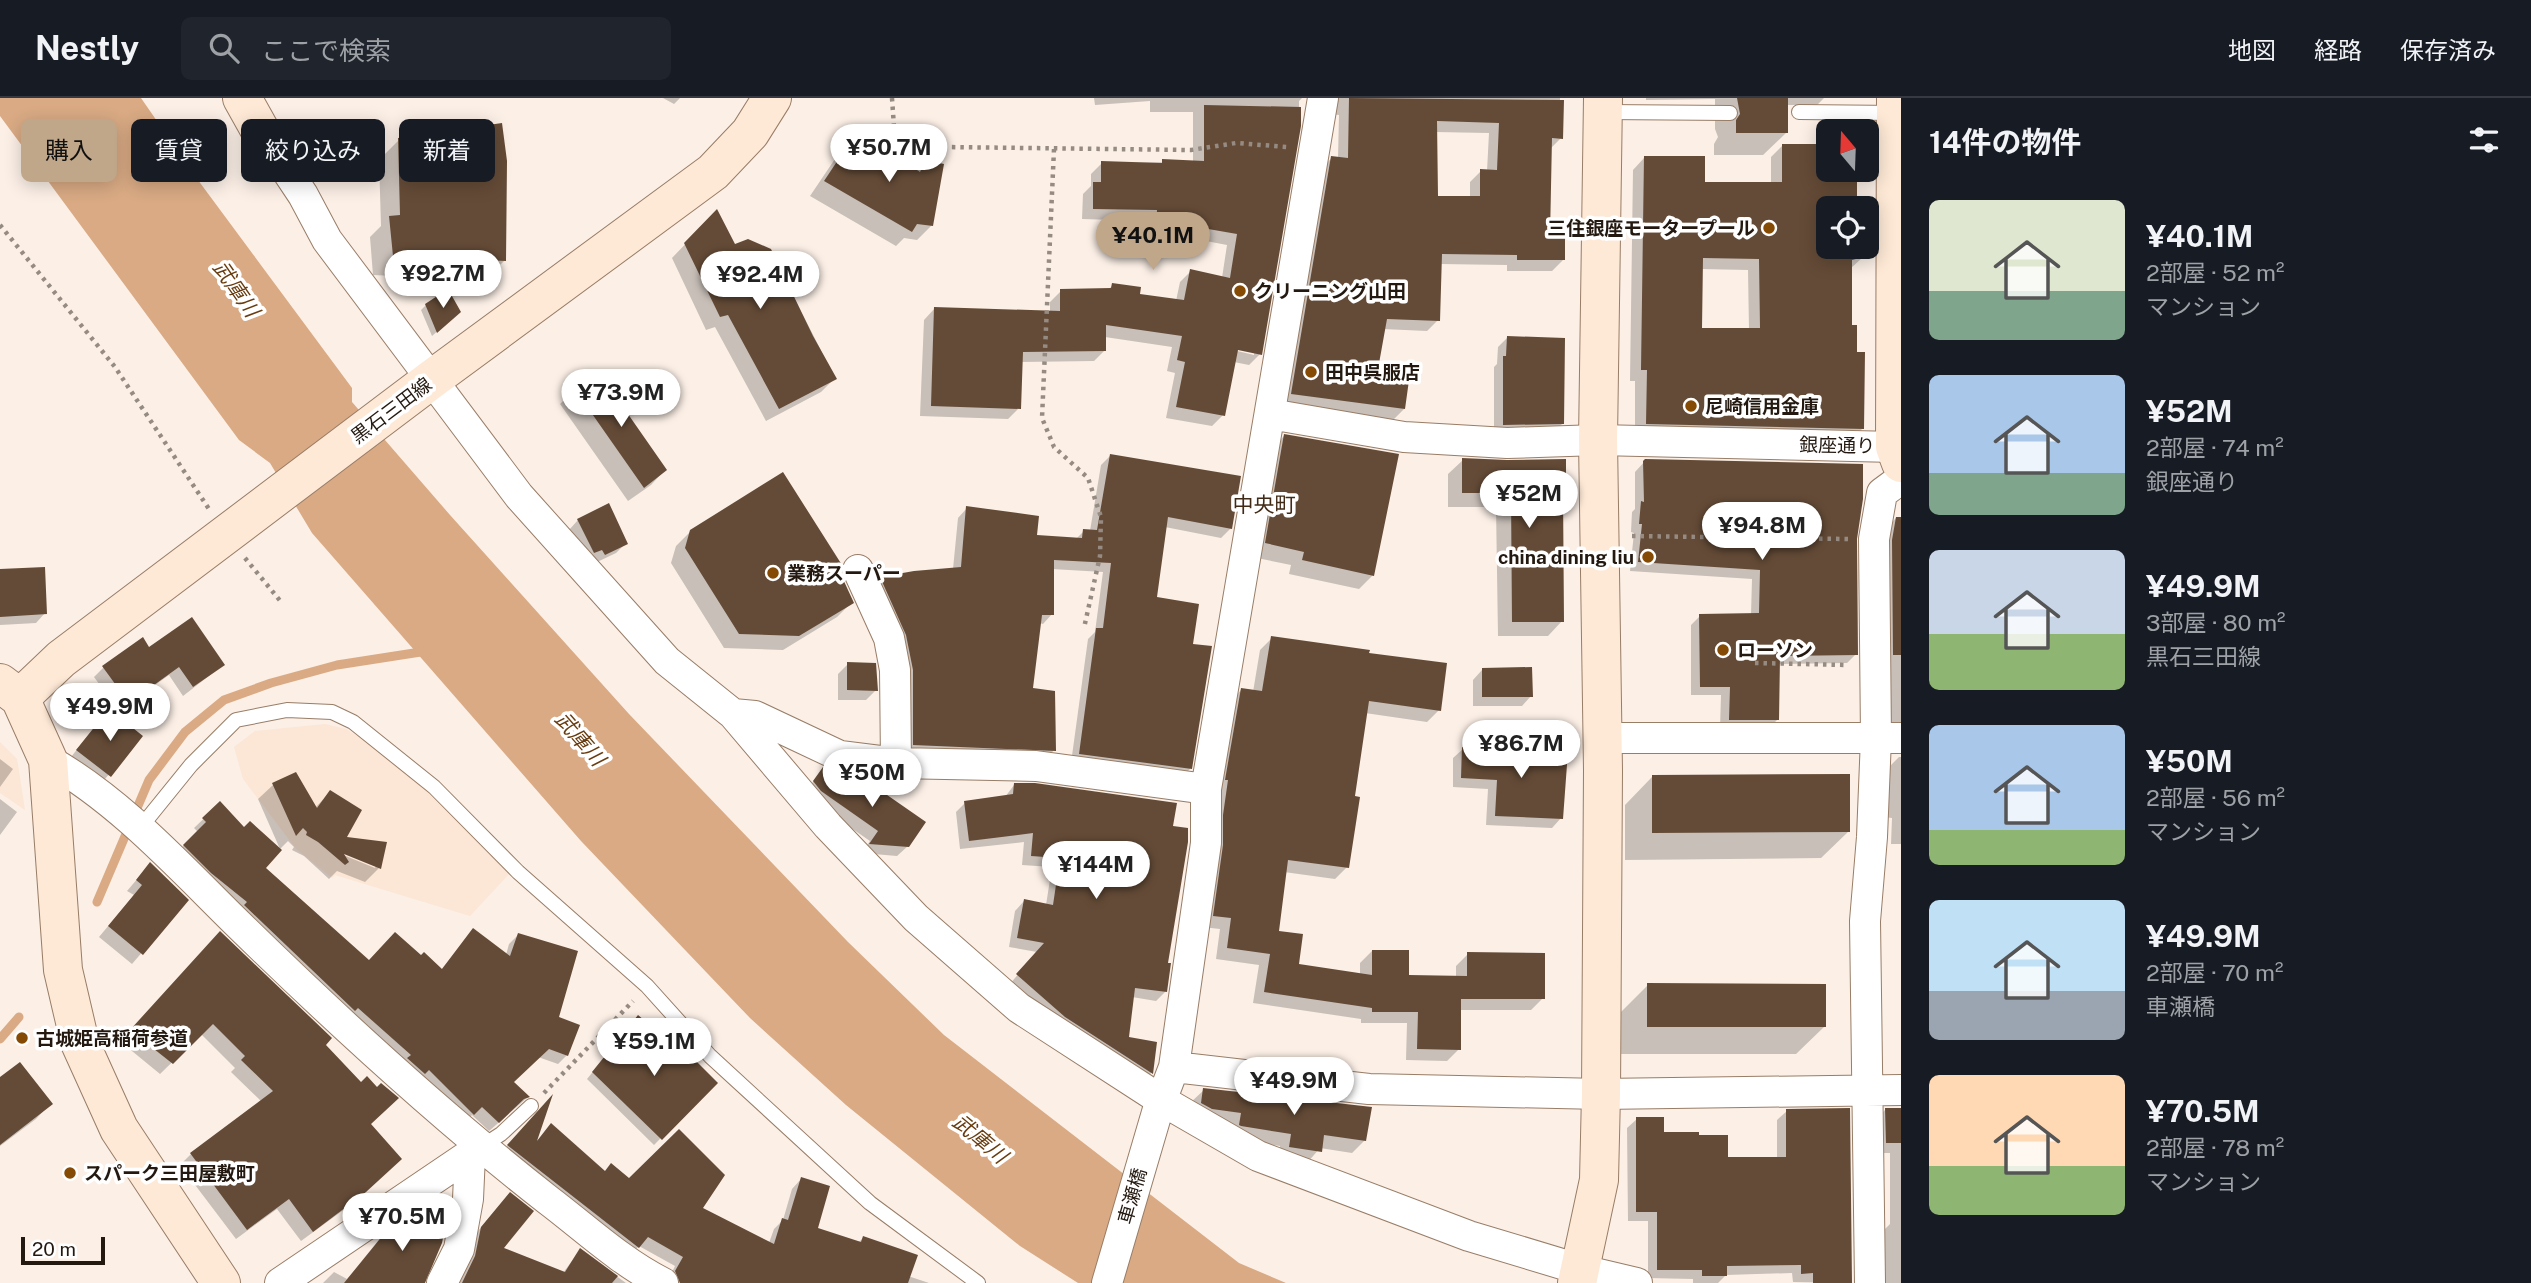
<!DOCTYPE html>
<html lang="ja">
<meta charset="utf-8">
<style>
:root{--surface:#171b24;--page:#20242c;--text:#f1f3f6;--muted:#9ea1a6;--line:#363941;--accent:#c0a789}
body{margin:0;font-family:"Public Sans","Noto Sans JP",sans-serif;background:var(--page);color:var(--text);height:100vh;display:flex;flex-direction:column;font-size:26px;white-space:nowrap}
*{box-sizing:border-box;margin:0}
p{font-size:23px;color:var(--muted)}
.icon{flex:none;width:38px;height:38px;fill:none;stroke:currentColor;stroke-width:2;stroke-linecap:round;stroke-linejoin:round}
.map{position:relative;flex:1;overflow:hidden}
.sheet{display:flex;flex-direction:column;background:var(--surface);width:630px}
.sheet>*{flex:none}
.banner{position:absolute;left:21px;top:21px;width:665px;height:63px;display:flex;gap:14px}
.needle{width:46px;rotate:341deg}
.tools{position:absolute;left:1816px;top:21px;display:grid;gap:14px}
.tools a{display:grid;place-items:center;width:63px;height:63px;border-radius:10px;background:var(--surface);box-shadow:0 4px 18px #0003;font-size:35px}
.scale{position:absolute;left:21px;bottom:18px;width:84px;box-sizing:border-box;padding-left:7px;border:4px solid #231910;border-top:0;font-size:19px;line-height:24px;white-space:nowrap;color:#231910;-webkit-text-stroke:5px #fff;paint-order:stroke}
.price{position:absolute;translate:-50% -60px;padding:0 16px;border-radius:24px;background:#fff;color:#222;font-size:23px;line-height:46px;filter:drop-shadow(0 2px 4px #0008)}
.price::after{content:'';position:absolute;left:50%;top:42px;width:21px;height:16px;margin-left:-10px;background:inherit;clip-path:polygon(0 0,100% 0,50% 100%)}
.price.active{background:var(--accent);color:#111}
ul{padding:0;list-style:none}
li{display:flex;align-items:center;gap:21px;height:175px;padding:0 28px}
li span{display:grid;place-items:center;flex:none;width:196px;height:140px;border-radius:10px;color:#555}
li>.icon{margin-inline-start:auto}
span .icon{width:84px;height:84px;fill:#fffc;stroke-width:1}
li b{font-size:30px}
h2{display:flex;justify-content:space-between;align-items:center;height:84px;padding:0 28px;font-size:30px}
.tag{padding:0 24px;border-radius:10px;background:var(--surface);box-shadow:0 4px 18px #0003;font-size:24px;line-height:63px}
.tag.active{background:var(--accent);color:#111}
header{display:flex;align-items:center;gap:42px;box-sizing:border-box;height:98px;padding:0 35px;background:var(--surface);border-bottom:2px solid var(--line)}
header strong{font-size:33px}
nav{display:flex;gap:38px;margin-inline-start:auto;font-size:24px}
.search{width:490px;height:63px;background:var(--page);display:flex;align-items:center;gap:18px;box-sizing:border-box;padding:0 24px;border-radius:10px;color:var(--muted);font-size:26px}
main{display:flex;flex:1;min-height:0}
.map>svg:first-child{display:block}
.built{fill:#fce6d5}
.water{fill:#d9aa84}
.shadow{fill:#0003;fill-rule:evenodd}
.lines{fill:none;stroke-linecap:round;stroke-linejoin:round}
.stream{stroke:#d9aa84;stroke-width:9}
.building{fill:#644b37;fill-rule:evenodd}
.lane-casing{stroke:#987d67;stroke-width:16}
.street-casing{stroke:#987d67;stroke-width:32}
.secondary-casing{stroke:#987d67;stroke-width:40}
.path{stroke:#968b82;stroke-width:4.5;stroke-dasharray:3.5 5;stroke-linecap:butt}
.lane{stroke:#fff;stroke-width:14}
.street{stroke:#fff;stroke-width:30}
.secondary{stroke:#fee9d6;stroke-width:38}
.poi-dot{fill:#854a03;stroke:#fff;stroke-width:2.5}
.labels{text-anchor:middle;stroke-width:7;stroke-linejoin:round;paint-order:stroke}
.poi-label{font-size:19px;font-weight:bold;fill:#231910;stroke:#fff;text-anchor:start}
.street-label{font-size:19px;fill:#231910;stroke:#fff}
.water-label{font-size:21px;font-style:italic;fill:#693d0f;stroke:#fff}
.neighbourhood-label{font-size:21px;fill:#412a16;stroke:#fff}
</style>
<header>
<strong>Nestly</strong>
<div class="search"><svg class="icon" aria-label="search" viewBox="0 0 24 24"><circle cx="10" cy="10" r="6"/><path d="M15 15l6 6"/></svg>ここで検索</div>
<nav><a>地図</a><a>経路</a><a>保存済み</a></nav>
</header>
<main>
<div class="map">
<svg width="1901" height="1185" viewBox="0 0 1901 1185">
<rect width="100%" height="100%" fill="#fbefe6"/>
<path class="built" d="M325 626 346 631 403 666 509 776 470 818 335 777 332 780 296 751 243 681 234 649 255 633Z
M0 644 17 661 25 712 0 695Z"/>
<path class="water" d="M0 0H141L195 78 352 290V304L450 417 629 616 848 844 944 937 1239 1165 1286 1185H1078L1020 1148 846 1007 750 920 581 743 312 435 270 365 239 342 0 18Z"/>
<path class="shadow" d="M663 0H680L674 6Z
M1094 0H1302L1299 3V28L1260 256 1249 267 1234 264 1223 317 1212 328 1166 320 1175 275 1167 273 1172 249 1105 239V252L1094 263 1020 264 1019 310 1008 321 920 318 924 222 935 210 1050 214V204L1061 193 1108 192 1113 187 1138 197 1176 203 1180 184 1191 173 1222 180 1227 147 1185 139 1178 146 1146 144 1147 123 1082 121 1083 96 1091 88V76L1102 65 1193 64V14H1150V3L1095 7ZM1230 248 1254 253V257L1229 251Z
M1325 0H1560L1561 40 1550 51 1548 140 1563 162 1552 173H1507V167L1440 166 1438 222 1427 233 1383 231 1376 272 1404 311 1393 322 1281 307 1320 71 1332 60 1338 61 1339 17 1329 16ZM1435 34 1489 35 1487 73H1481L1470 84V100H1436Z
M1646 0H1824L1817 7H1786V35L1763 57H1714V46L1718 39 1715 31V1L1646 2Z
M854 41 877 57 916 74 927 64 932 127 917 142 904 140 896 148 810 98 839 55Z
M399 42 505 162 485 182 373 177 370 139 381 128 379 62Z
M1783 47 1829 72H1856L1855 110H1829V149H1861L1862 160 1850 171V229L1863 330 1851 342 1635 337V283H1630L1633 72 1644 60 1703 86H1771V59ZM1701 171 1748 172 1749 232H1700Z
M716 114 734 148 770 152 835 280 821 294 766 323 715 229 706 232 672 160Z
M426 207 459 214 432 238 421 212Z
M1508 239 1563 325 1553 335 1494 336V269L1497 266 1498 249Z
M598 276 665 372 651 387 628 403 560 306 575 291Z
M1284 338 1373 477 1359 491 1289 476 1291 467 1252 459 1271 352Z
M1111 357 1231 430 1221 440 1165 429 1155 501 1191 548 1190 671 1181 680 1071 665 1088 541 1095 534 1103 474 1052 471V516L1043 526 1039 525 1031 592 1054 652 1045 662 905 655 872 490 881 481 953 471 958 420 967 410 1035 439 1076 441 1084 433H1090L1101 367Z
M1463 362 1564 393 1562 396V523L1548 538H1498L1496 409H1448V376Z
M1646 362 1855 441 1856 556 1847 565 1778 566 1777 622 1768 631H1720L1721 597H1691V527L1700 518 1751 517 1752 481 1630 473 1634 435 1631 434 1632 414 1635 411V374Z
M1896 420H1901V642L1881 635 1883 434Z
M578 422 626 445 616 455 595 465 569 432Z
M691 433 840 479 852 504 837 519 783 552 724 550 671 465 676 448Z
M0 473 45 515 36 525 0 527Z
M1272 540 1367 556 1439 612 1427 624 1365 615 1353 699 1347 769 1335 781 1284 774 1277 834 1297 868 1360 877V865L1372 853 1407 879H1456V868L1468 856 1543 900 1531 912H1460L1459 951 1447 963 1406 962 1407 925H1361V921L1253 905 1259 867 1216 861 1220 831 1202 829 1230 604 1241 592 1253 594 1260 552Z
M149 551 223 567 183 598 169 577 119 613 94 579 104 569Z
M848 566 876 592 866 602H838V576Z
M1482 572 1531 598 1522 608H1473V582Z
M99 623 141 638 100 687 68 663Z
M1463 651 1567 655 1561 720 1552 730 1486 727 1488 691 1453 689V660Z
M1899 659H1901V746H1891L1892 720 1883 719 1885 673Z
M0 661 13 671 0 689Z
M823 671 908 748 897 758 862 755 870 743 812 703 805 694Z
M295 676 315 710 330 694 360 713 344 740 385 745 379 770 365 784 337 773 329 781 304 758 292 752 294 749 288 743 280 751 258 701 273 687ZM336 754H345L376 767 375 770Z
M1652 679 1849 733 1821 760 1625 762V707Z
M1014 687 1171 729 1165 894 1156 903 1132 899 1127 940 1155 945 1151 975 1142 984 1009 887 1037 854 1009 849 1015 813 1024 803 1046 807 1052 769 1022 767 1024 744 960 751 956 714 965 705 1005 699Z
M0 701 17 714 0 737Z
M219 706 264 770 368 864 421 860 441 872 473 832 506 857 509 846 518 837 556 920 567 957 558 966 538 959 512 984 528 999 489 1033 472 1017 465 1024 175 756 198 734 194 730Z
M150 766 187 802 132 866 99 839 134 797 127 793Z
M209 846 324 947 361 986 377 991 369 1026 388 1072 353 1105 301 1143 277 1111 236 1141 180 1067 191 1056 261 1003 231 974 235 970 201 936 160 976 121 944Z
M1648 887 1824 929 1796 956H1620V915Z
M632 926 715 985 654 1047 587 981Z
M0 982 50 1006 36 1021 0 1048Z
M1204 992 1365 1042 1352 1055 1320 1050 1307 1065 1278 1061 1280 1048 1228 1040 1191 1004Z
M543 1008 534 1046 551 1028 605 1074 701 1110 769 1145 774 1131 783 1122 792 1091 801 1081 816 1131 858 1145 863 1140 908 1178 929 1185H667L675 1168 639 1148 629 1159 499 1057Z
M1886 1011H1901V1185H1885V1131L1890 1126V1055H1875L1874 1023Z
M1787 1013 1851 1185 1793 1184 1792 1175 1726 1177 1718 1185H1693V1181L1648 1180V1123H1628L1627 1030 1637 1021 1662 1035 1726 1061H1777V1022Z
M501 1106V1151L563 1175 580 1152 626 1185H458L472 1140Z
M384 1138 424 1185H323L334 1174 347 1181Z"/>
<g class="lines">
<path class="stream" d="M97 804 149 682 185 634 224 602 271 585 337 567 427 553
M0 941 19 919"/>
</g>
<path class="building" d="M1349 0 1564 2 1563 41 1552 40 1550 138H1565V162H1517V157L1442 156 1440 223 1387 221 1378 271 1410 275 1405 311 1291 296 1331 58 1348 60ZM1437 23 1499 25 1497 72 1480 71V98H1438Z
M1737 0H1788V35H1736V22L1740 16Z
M1204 7 1301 9V28L1262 257 1238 252 1225 318 1176 309 1185 264 1177 262 1182 238 1106 227V253L1023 254 1021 311 931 308 934 209 1060 213V191L1111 190 1112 185 1141 189 1140 196 1184 202 1190 171 1230 180 1237 136 1191 128V136L1156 134 1157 112 1093 111V84H1101V63L1162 65V61L1204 63Z
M502 25 507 63 506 163 393 158 389 118 400 117 398 40Z
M854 38 877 55 890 53 920 74 926 62 944 66 933 128 917 126 912 134 824 83Z
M1782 46H1819V49H1829V72H1857V110H1829V149H1856V161L1852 162V227H1857V254H1865L1864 331 1646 326 1647 272H1641L1644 58H1705V84H1782ZM1703 160 1759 161 1760 230H1702Z
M717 111 735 146 748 141 771 151 813 238 837 281 779 311 728 217 720 219 684 145Z
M448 191 461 214 437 235 425 206Z
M1507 238 1565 240 1564 326 1503 327V258H1506Z
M598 273 667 372 644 390 574 290Z
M1284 336 1399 356 1374 478 1302 462 1304 454 1265 445Z
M1110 356 1241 378 1232 431 1168 419 1157 499 1199 506 1193 546 1212 548 1192 671 1079 656 1096 530H1103L1111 465 1054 462V517H1042L1033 590 1055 593 1056 653 913 647V572L906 537 880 479 914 473 961 469 966 408 1039 418 1037 437 1082 440 1083 431 1097 432Z
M1462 360 1507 362 1566 361V394H1563L1564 524H1512L1511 395H1462Z
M1645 361 1863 366V401L1857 441 1858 557 1780 558 1779 622H1729L1730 589H1700L1699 516 1759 515 1760 472 1638 464 1642 426H1639L1641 403 1644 404 1643 363Z
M783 374 842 467V479L854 505 799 538 739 536 685 450 690 432Z
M609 405 628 446 605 457 602 452 594 455 577 421Z
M1896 419H1901V557H1893L1892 442Z
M45 469 47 516 0 519V471Z
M192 519 225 567 193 589 179 569 129 605 102 568 143 539 149 549Z
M1271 538 1370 552 1369 555 1447 565 1441 613 1369 603 1355 698 1360 699 1349 770 1288 762 1279 833 1303 836 1299 866 1372 877V852H1409V877L1467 878V854L1545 855V901H1461V952L1417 951 1418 914H1372V910L1264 894 1270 856 1227 850 1231 820 1213 818 1223 747V717L1228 682H1225L1241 590 1262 593Z
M847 564 876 565 878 593 847 592Z
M1532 569 1533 599H1482V570Z
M109 611 143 638 111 679 76 652Z
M1462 649 1568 653 1563 721 1495 718 1497 682 1461 680Z
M823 669 848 677 873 694 877 690 926 724 909 749 869 746 878 733 821 693 813 683Z
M296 674 317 710 330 692 362 712 347 739 387 744 381 771 344 756 349 764 345 767 318 744 306 737 307 734 303 730 296 738 272 685Z
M1850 676V734L1652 735V677Z
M1014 685H1035L1177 705 1173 728 1188 730V744L1168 865H1171L1167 894 1135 890 1129 939 1157 944 1153 976 1065 919 1016 876 1044 845 1017 840 1024 801 1053 807 1060 760 1031 758 1033 735 969 743 964 703 1013 696Z
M220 703 244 729 250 723 282 752 266 770 369 862 395 834 421 857 424 854 442 871 473 830 510 858 518 835 578 853 559 919 580 927 568 958 549 951 514 984 530 999 524 1001 499 1025 482 1009 474 1017 429 972 425 976 407 960 411 957 358 910 355 913 244 807 247 804 211 775 183 747 206 724 202 720Z
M150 764 189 802 143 857 108 828 142 787 136 782Z
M220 833 332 940 326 947 361 984 367 978 377 989 381 985 399 1000 371 1026 402 1061 366 1094 313 1134 289 1101 247 1132 190 1055 273 993 241 962 245 958 213 926 173 966 130 932Z
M1647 885 1826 886V929H1647Z
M638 917 693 963 694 961 718 985 662 1042 592 974Z
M20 964 53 1006 0 1047V979Z
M1203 990 1372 1009 1366 1043 1324 1037 1322 1054 1289 1049 1291 1036 1241 1028 1239 1027 1241 1015 1212 1011 1201 1005Z
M553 996 537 1043 551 1025 605 1073 611 1065 629 1080 679 1031 725 1077 703 1110 774 1146 782 1120 788 1122 801 1079 830 1088 818 1130 861 1144 863 1138 918 1157 908 1185H680L675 1173 683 1159 648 1139 639 1150 507 1047Z
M1850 1010 1852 1185H1813V1175L1801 1176V1167L1727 1168V1178H1702V1172H1657V1114H1636V1019H1664V1034H1699V1037H1728V1059H1786V1011Z
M1885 1010H1901V1045H1886Z
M510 1094 534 1113 504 1150 565 1174 580 1150 618 1178 612 1185H462L475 1158 481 1129Z
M424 1109 444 1135 442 1145 425 1185H344L383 1137Z"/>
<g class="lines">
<defs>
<path id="lane" d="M1605 14 1730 15
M1799 14 1896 15
M140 730 191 667 236 622 287 612 332 614 353 624 434 689 518 774 647 888 710 958 870 1105 978 1185
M481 1049 501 1036 531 1008"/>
<path id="street" d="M261 34 303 97 327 142 519 398 667 563 733 616 828 728 916 820 1019 910 1161 1002 1258 1058 1469 1138 1582 1172 1637 1185
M1270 316 1404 339 1507 345 1598 342 1895 349
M858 472 889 540 895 572 896 665
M733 616 755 618 840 658 896 665 1036 668 1206 691
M1602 640H1901
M48 662C119 702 178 767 236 824 335 921 438 1016 548 1102 585 1130 621 1164 663 1185
M1174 969 1369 991 1601 996 1901 992
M280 1185 481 1049
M442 1185 459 1151 468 1101 470 1057
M1107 1185 1158 1011 1174 969 1206 745V691L1323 0
M1870 1185 1865 823 1872 739 1876 640 1874 441 1882 395 1901 381"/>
<path id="secondary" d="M242 0 261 34
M1896 0 1895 349 1901 365
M0 585 20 600 48 662 63 872 80 945 119 1031 221 1185
M20 600 61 561 432 281 713 74 750 35 772 0
M1577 1185 1599 1082 1601 996 1603 672 1598 342 1603 0"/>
</defs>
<use href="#lane" class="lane-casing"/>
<use href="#street" class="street-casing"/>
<use href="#secondary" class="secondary-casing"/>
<path class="path" d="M892 0 894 29 907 43 945 49 1191 52 1236 45 1287 49
M1054 51 1042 320 1054 349 1088 380 1101 419 1100 458 1084 530
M0 127 115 269 209 411
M1632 438 1848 441
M245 460 282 505
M1755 565 1848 567
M544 995 633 903"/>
<use href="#lane" class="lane"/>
<use href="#street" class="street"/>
<use href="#secondary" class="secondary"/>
</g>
<g class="poi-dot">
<circle cx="1769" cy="130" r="7"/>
<circle cx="1240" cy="193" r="7"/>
<circle cx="1311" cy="274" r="7"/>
<circle cx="1691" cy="308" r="7"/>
<circle cx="1648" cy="459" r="7"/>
<circle cx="773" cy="475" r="7"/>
<circle cx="1723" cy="552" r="7"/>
<circle cx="22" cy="940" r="7"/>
<circle cx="70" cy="1075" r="7"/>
</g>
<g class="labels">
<g class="poi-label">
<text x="1755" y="137" text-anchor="end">三住銀座モータープール</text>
<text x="1254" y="200">クリーニング山田</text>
<text x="1325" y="281">田中呉服店</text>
<text x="1705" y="315">尼崎信用金庫</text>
<text x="1634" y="466" text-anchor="end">china dining liu</text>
<text x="787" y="482">業務スーパー</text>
<text x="1737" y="559">ローソン</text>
<text x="36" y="947">古城姫高稲荷参道</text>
<text x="84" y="1082">スパーク三田屋敷町</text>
</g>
<g class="street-label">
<text transform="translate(391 312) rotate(-37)" y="7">黒石三田線</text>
<text transform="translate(1837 347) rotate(1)" y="7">銀座通り</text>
<text transform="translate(1132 1098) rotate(-74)" y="7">車瀬橋</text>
</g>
<g class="water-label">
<text transform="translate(236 191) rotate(55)" y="7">武庫川</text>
<text transform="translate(580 641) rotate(49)" y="7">武庫川</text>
<text transform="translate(980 1041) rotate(40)" y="7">武庫川</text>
</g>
<g class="neighbourhood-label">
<text x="1264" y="414">中央町</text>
</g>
</g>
</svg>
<div class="tools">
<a><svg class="needle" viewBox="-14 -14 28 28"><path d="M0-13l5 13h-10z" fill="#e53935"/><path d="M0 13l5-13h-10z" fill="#9ea1a6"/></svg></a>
<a><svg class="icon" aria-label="locate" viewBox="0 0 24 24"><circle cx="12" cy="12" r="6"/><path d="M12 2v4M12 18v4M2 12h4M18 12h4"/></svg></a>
</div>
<div class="scale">20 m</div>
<b class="price" style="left:889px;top:86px">¥50.7M</b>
<b class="price active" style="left:1153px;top:174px">¥40.1M</b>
<b class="price" style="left:443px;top:212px">¥92.7M</b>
<b class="price" style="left:760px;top:213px">¥92.4M</b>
<b class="price" style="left:621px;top:331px">¥73.9M</b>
<b class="price" style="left:1529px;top:432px">¥52M</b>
<b class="price" style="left:1762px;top:464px">¥94.8M</b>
<b class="price" style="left:110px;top:645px">¥49.9M</b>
<b class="price" style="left:1521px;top:682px">¥86.7M</b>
<b class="price" style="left:872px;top:711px">¥50M</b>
<b class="price" style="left:1096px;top:803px">¥144M</b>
<b class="price" style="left:654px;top:980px">¥59.1M</b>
<b class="price" style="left:1294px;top:1019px">¥49.9M</b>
<b class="price" style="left:402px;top:1155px">¥70.5M</b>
<div class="banner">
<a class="tag active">購入</a>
<a class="tag">賃貸</a>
<a class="tag">絞り込み</a>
<a class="tag">新着</a>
</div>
</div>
<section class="sheet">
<h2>14件の物件<svg class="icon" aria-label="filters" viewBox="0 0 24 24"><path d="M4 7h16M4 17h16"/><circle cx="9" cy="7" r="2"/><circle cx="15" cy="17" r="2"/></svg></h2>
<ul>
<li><span style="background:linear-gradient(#dfe7d0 65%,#7fa58c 0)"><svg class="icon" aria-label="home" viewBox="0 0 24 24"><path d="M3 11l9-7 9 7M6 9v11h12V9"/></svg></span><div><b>¥40.1M</b><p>2部屋 · 52 m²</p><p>マンション</p></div></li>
<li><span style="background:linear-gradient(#a9c7e8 70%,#7fa58c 0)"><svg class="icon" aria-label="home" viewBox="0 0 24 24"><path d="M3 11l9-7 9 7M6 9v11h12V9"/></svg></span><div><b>¥52M</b><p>2部屋 · 74 m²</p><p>銀座通り</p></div></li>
<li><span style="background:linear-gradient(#c9d6e8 60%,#8fb573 0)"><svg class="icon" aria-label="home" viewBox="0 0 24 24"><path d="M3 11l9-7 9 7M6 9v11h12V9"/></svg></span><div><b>¥49.9M</b><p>3部屋 · 80 m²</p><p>黒石三田線</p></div></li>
<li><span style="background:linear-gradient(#a9c7e8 75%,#8fb573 0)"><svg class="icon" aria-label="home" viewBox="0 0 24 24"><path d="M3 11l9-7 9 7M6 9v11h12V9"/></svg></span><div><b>¥50M</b><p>2部屋 · 56 m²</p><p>マンション</p></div></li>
<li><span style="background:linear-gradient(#bfe0f5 65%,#9aa5b1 0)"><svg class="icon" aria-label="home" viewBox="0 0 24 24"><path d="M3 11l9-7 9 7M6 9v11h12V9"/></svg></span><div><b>¥49.9M</b><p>2部屋 · 70 m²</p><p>車瀬橋</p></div></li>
<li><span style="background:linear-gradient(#ffd9b3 65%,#8fb573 0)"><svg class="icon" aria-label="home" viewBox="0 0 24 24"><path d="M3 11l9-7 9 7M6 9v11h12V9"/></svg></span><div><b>¥70.5M</b><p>2部屋 · 78 m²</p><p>マンション</p></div></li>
</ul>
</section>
</main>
